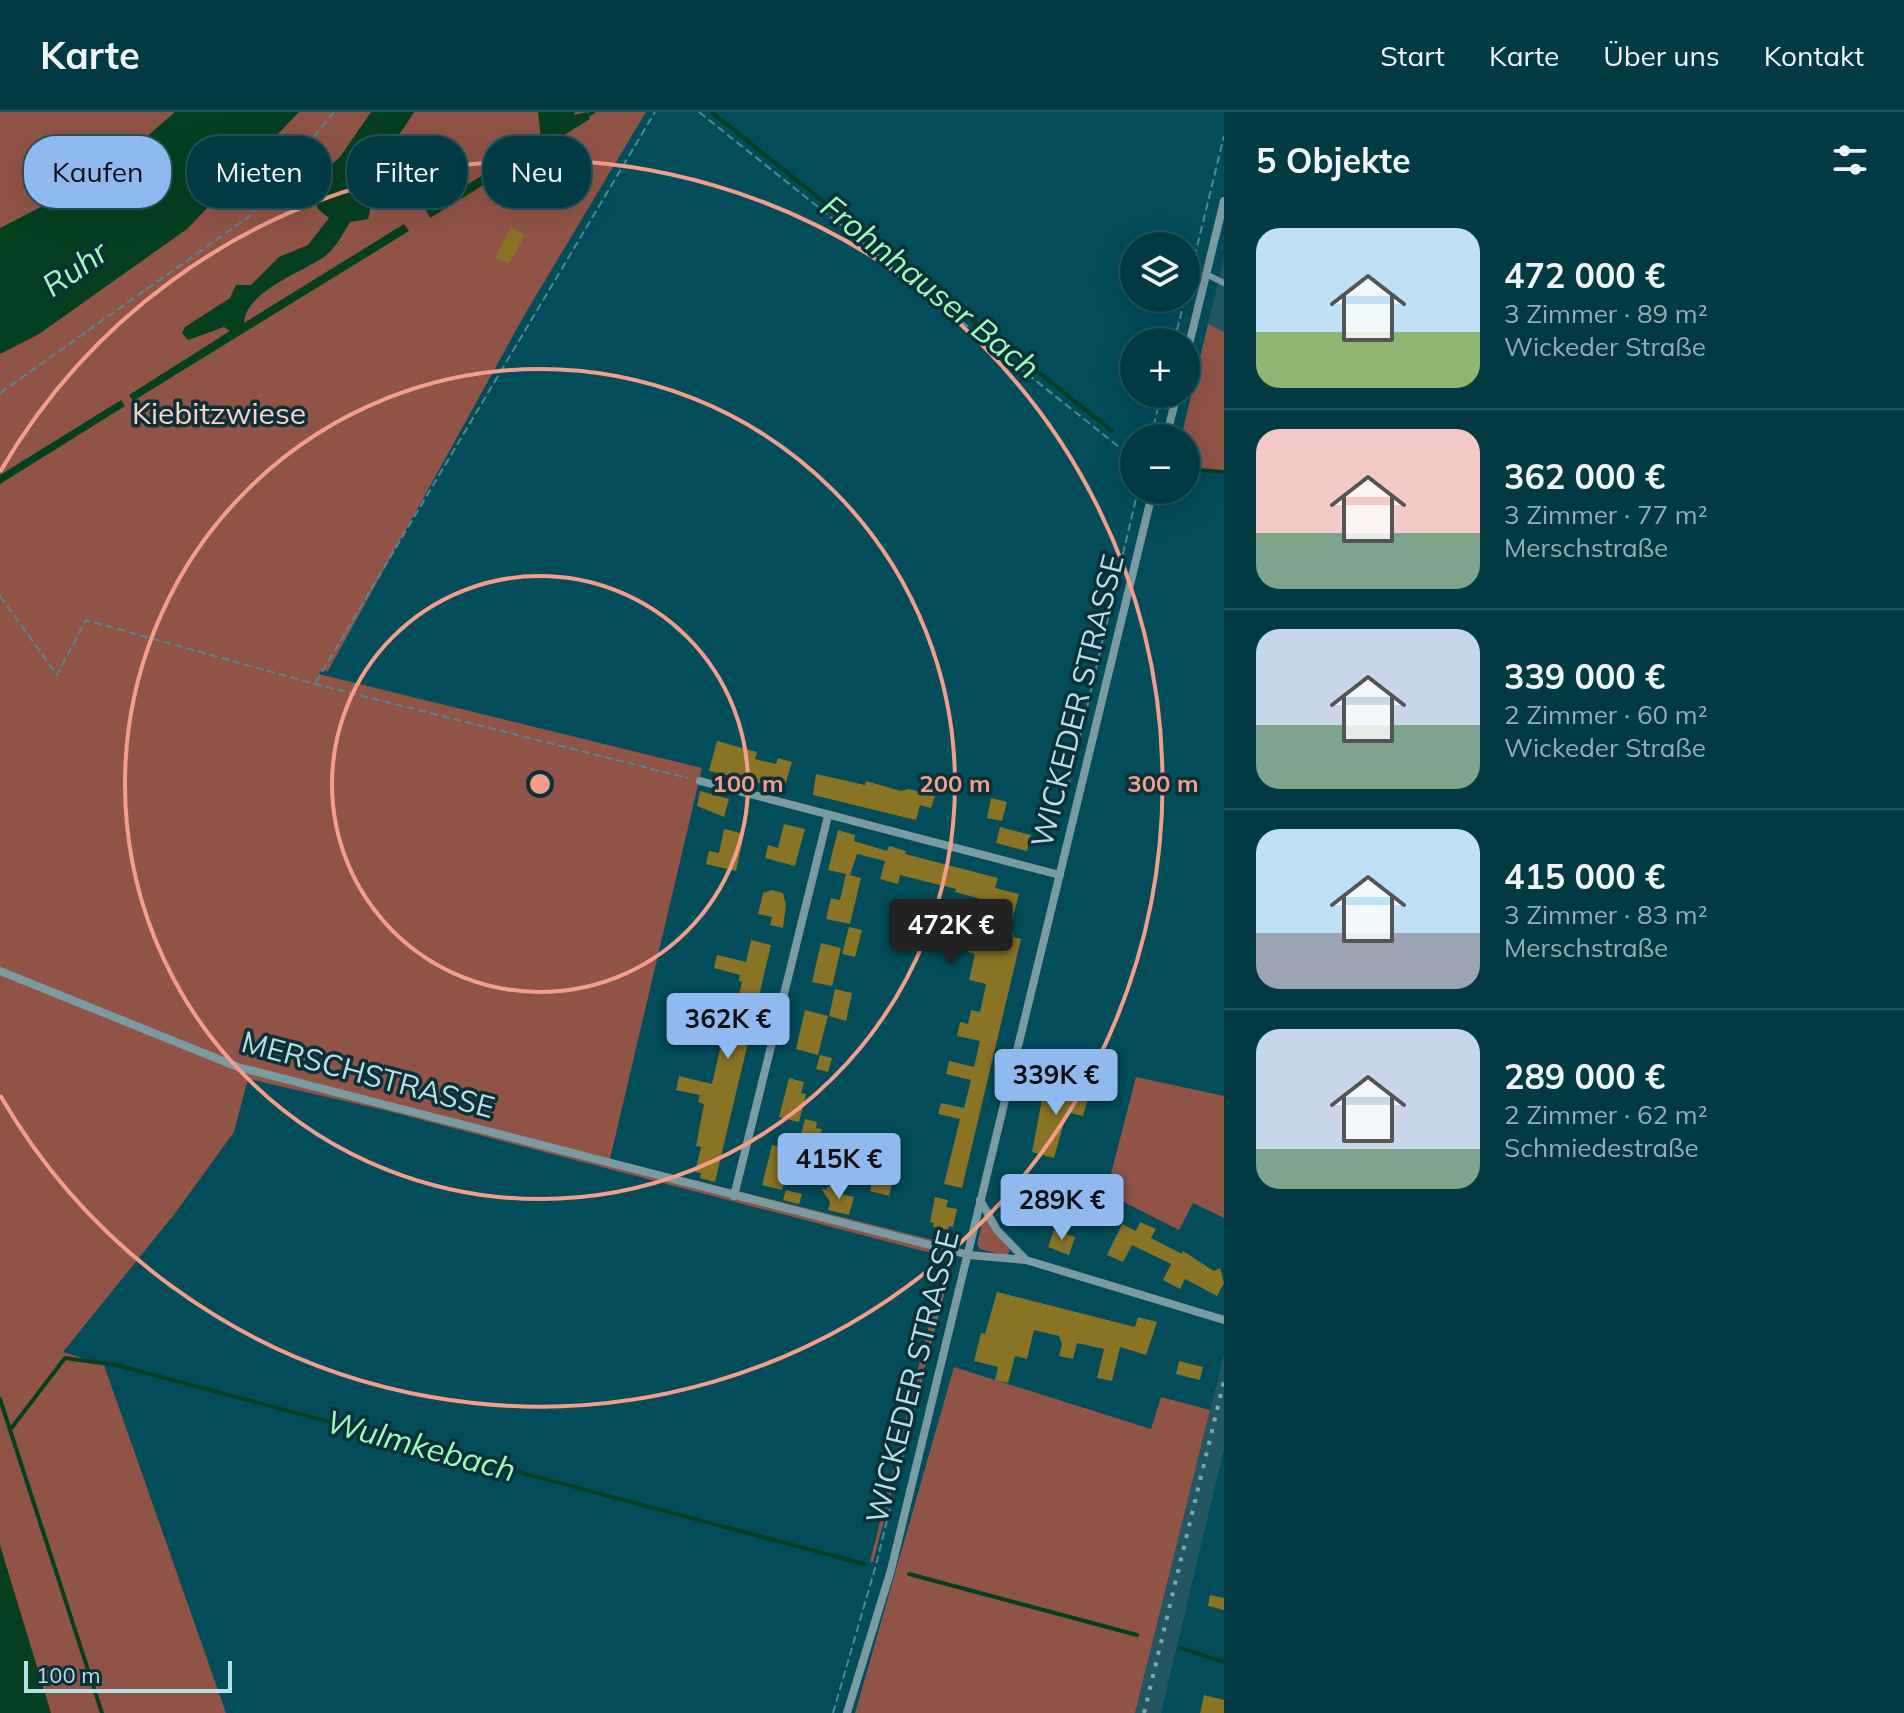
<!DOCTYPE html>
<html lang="de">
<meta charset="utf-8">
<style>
:root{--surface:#023a43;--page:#10454e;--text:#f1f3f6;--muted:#96adb2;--line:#23545c;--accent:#90b9f0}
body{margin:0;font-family:Mulish,sans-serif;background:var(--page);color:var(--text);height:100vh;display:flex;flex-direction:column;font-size:30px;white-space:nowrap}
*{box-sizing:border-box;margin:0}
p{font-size:26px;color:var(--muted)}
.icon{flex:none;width:44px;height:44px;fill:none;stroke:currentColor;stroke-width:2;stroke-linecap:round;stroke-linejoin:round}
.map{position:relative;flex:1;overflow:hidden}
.drawer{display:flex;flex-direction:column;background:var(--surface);width:680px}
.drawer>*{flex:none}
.top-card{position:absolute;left:24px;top:24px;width:760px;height:72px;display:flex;gap:16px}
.fabs{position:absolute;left:1120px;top:120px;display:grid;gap:16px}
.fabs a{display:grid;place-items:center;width:80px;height:80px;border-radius:50%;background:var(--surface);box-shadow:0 8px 32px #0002,0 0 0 2px var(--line);font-size:40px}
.scale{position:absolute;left:24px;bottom:20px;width:208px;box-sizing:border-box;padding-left:8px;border:4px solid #b8dee6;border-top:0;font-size:22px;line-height:28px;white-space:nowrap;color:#b8dee6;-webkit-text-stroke:6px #0c3037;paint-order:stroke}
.price{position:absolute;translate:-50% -68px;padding:0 18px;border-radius:8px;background:var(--accent);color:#111;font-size:26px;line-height:52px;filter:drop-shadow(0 2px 4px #0008)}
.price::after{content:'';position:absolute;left:50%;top:48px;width:24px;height:18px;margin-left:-12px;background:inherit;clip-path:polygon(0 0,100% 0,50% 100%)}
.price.current{background:#222;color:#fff}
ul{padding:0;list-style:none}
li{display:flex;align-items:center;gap:24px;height:200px;padding:0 32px}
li+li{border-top:2px solid var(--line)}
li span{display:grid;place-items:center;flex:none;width:224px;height:160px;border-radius:24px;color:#555}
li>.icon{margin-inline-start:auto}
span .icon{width:96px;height:96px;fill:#fffc;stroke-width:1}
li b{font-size:34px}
h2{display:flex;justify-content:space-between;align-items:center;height:96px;padding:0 32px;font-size:34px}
.pill{padding:0 28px;border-radius:32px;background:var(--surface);box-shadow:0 8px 32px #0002,0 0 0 2px var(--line);font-size:28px;line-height:72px}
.pill.current{background:var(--accent);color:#111}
header{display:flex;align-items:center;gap:48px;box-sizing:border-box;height:112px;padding:0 40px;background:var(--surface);border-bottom:2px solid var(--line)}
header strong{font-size:38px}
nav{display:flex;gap:44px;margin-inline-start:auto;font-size:28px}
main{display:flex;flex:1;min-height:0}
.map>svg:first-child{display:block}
.built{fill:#235660}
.green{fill:#905447}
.water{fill:#063f1f}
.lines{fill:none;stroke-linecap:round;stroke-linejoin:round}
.stream{stroke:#063f1f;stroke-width:4}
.building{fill:#897325}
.path{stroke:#4f8a95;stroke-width:2;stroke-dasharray:8 4;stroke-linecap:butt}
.service{stroke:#7b9ba3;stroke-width:6}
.minor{stroke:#7b9ba3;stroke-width:8}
.rail{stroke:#77aab4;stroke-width:4;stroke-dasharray:4 8;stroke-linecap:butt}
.ring{fill:none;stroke:#f49d8b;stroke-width:4}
.labels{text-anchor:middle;stroke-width:7;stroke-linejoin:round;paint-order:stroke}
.park-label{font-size:30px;fill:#fcd0c6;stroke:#0c3037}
.street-label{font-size:30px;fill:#b8dee6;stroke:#0c3037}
.water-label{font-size:32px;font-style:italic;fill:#9cfbb9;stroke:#0c3037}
.centre{fill:#f49d8b;stroke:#0c3037;stroke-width:4}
.ring-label{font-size:24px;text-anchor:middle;font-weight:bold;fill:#f49d8b;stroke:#0c3037;stroke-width:7;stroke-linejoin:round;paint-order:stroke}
</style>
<header>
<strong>Karte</strong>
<nav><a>Start</a><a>Karte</a><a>Über uns</a><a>Kontakt</a></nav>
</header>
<main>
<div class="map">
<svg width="1224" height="1601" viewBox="0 0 1224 1601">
<rect width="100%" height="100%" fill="#024d59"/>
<path class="built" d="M1224 147V220L1208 212Z
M1224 1242V1337L1161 1601H1135Z"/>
<path class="green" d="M0 0H646L525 202 328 559 322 558 319 562 702 656 610 1047 957 1134 873 1450H870L946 1145 388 999 248 967 234 1020 176 1100 63 1240 104 1253 226 1601H0Z
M1208 212 1224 220V361L1186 359V326H1181Z
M1136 965 1224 984V1106L1193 1091 1179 1118 1106 1081Z
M984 1104 1010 1138 1007 1144 980 1137 977 1132Z
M954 1255 1151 1317 1161 1285 1210 1298 1135 1601H855Z"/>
<path class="water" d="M175 0H299L187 117 39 222 0 242V116L103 63Z
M371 0H414C400 24 380 44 372 70 369 83 372 95 368 107L350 110C343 122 335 137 324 145 302 160 245 180 244 211L404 112 409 119 133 289 129 283 230 219 224 215 188 228 182 221 185 215 230 186 236 173H251L279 145 308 133 329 106 318 97 310 72 340 45Z
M538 0H575L574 3 587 0 590 7 430 106 426 98 541 27Z
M121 288 125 294 0 372V363Z
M0 1433 51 1601H0Z"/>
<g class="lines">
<path class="stream" d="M711 0 1112 319
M588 3 593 0
M1186 357 1224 360
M0 1287 102 1601
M10 1318 65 1246 116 1253 864 1452
M909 1462 1137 1523
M1181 1536 1224 1550"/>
</g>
<path class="building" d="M511 115 525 123 509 152 495 145Z
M717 629 757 640 755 647 776 652 778 646 792 650 784 677 709 659Z
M816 662 865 673 866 669 901 679 909 677 935 684 931 696 920 693 916 708 813 683Z
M700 679 729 687 724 705 697 694Z
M991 686 1007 690 1002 709 987 706Z
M784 712 805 717 795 754 765 746 768 733 778 736Z
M1000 715 1031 723 1027 739 996 731Z
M724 717 744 722 736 759 706 752 709 739 719 741Z
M838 718 855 723 854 729 887 739 889 734 906 739 905 742 998 766 995 776 1019 782 1009 820 1014 821 1013 825 1021 827 962 1076 944 1072 960 1007 938 1002 941 991 964 996 971 968 946 962 949 949 974 955 980 929 957 924 960 910 968 912 971 898 980 900 986 872 969 868 975 842 968 840 972 824 983 826 992 790 955 780 956 777 900 763 898 772 880 767 885 749 857 742 850 763 861 766 850 812 826 807 831 786 840 788 846 762 828 758Z
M772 778 783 781 786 793 783 816 770 813 772 805 758 802 763 781Z
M849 815 862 818 855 845 842 842Z
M751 828 771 833 715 1070 700 1066 701 1061 695 1060 701 1035 696 1034 704 992 698 990 700 983 676 978 679 964 712 972 720 937 726 938 742 870 739 869 740 863 714 856 717 843 746 850Z
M821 831 841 836 832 874 812 870Z
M835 877 852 881 846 909 829 904Z
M805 898 828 904 818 943 796 937Z
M820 943 832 946 828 960 816 957Z
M789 966 804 970 801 981 806 982 799 1010 779 1005Z
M1053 966 1067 969 1064 980 1088 986 1083 1004 1067 1000 1054 1046 1032 1040 1042 988 1045 989 1047 980 1049 981Z
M805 1007 817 1010 816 1016 822 1017 817 1042 797 1037Z
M772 1033 792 1038 782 1078 762 1073Z
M873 1067 892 1072 889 1084 870 1079Z
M827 1074 839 1077 838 1081 854 1085 849 1103 828 1098 830 1090 821 1076 827 1078Z
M786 1078 802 1082 799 1092 783 1088Z
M935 1085 948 1088 946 1095 957 1097 953 1115 949 1114 948 1118 933 1115 934 1111 930 1110Z
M1140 1110 1156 1117 1151 1126 1182 1142 1183 1139 1214 1159 1220 1156 1224 1171 1217 1184 1185 1167 1180 1177 1163 1168 1171 1152 1132 1133 1123 1150 1107 1143 1122 1112 1136 1119Z
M1054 1118 1075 1125 1069 1143 1048 1135Z
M997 1180 1135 1215 1138 1205 1157 1210 1146 1243 1120 1235 1112 1269 1097 1266 1104 1237 1077 1231 1073 1247 1059 1244 1062 1232 1059 1224 1034 1218 1027 1247 1015 1244 1008 1271 995 1268 998 1255 974 1249 981 1221 985 1222Z
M1179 1249 1203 1255 1200 1268 1176 1262Z
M1210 1483 1224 1486V1498L1208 1494Z
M1204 1583 1224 1588V1601H1200Z"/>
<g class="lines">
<path class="path" d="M699 0 1134 347
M1186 180 1224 24
M1174 230 1185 186
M0 281 250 104 334 0
M1151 326 1161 282
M0 484 57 563 86 508 315 572 688 666
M316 570 655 0
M1068 676 1138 378
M833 1601 876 1453 950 1151"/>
<path class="service" d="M1206 162 1224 171"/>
<path class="minor" d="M1186 245 1224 89
M1166 326 1177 282
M700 669 1060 763
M0 859 238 955 969 1143 1026 1148 1224 1208
M734 1084 828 704
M980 1088 997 1118 1025 1147
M847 1601 891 1458 1153 378"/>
<path class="rail" d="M1144 1601 1224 1269"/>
</g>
<g class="ring">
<circle cx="540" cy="672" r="208"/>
<circle cx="540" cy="672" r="415"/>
<path d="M0 360A623 623 0 1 1 0 983"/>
</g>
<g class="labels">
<g class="park-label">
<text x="219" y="312">Kiebitzwiese</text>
</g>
<g class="street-label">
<text transform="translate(1078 589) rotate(-76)" y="10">WICKEDER STRASSE</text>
<text transform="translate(368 963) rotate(15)" y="10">MERSCHSTRASSE</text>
<text transform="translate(913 1265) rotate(-76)" y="10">WICKEDER STRASSE</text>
</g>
<g class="water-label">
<text transform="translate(75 157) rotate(-35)" y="11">Ruhr</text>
<text transform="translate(930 175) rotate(39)" y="11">Frohnhauser Bach</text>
<text transform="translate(421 1334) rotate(15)" y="11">Wulmkebach</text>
</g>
</g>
<circle cx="540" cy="672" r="12" class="centre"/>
<g class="ring-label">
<text x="748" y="680">100 m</text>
<text x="955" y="680">200 m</text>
<text x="1163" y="680">300 m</text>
</g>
</svg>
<div class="fabs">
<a><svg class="icon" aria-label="layers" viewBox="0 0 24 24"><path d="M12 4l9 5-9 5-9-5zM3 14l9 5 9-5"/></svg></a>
<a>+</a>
<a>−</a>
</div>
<div class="scale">100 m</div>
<b class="price current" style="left:951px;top:855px">472K €</b>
<b class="price" style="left:728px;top:949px">362K €</b>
<b class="price" style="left:1056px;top:1005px">339K €</b>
<b class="price" style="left:839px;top:1089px">415K €</b>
<b class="price" style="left:1062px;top:1130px">289K €</b>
<div class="top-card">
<a class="pill current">Kaufen</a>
<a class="pill">Mieten</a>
<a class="pill">Filter</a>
<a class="pill">Neu</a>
</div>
</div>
<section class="drawer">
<h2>5 Objekte<svg class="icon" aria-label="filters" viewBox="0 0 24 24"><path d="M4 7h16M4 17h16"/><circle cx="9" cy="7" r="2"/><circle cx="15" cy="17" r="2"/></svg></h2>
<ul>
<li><span style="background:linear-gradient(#bfe0f5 65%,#8fb573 0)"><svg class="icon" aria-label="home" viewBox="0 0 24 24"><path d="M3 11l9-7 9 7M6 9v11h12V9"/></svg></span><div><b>472 000 €</b><p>3 Zimmer · 89 m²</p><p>Wickeder Straße</p></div></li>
<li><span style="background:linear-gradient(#f6c9c9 65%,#7fa58c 0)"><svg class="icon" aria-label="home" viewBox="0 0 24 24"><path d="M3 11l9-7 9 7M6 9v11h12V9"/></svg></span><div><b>362 000 €</b><p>3 Zimmer · 77 m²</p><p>Merschstraße</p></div></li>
<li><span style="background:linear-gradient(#c9d6e8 60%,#7fa58c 0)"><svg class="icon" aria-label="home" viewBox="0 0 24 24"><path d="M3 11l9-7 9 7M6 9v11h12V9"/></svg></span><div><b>339 000 €</b><p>2 Zimmer · 60 m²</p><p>Wickeder Straße</p></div></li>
<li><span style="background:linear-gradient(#bfe0f5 65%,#9aa5b1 0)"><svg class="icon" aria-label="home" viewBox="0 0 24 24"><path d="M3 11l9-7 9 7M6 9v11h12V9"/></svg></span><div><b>415 000 €</b><p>3 Zimmer · 83 m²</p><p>Merschstraße</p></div></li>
<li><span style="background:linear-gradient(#c9d6e8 75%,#7fa58c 0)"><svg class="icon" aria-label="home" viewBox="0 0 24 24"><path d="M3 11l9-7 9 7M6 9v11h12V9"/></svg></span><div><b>289 000 €</b><p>2 Zimmer · 62 m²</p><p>Schmiedestraße</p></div></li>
</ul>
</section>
</main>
